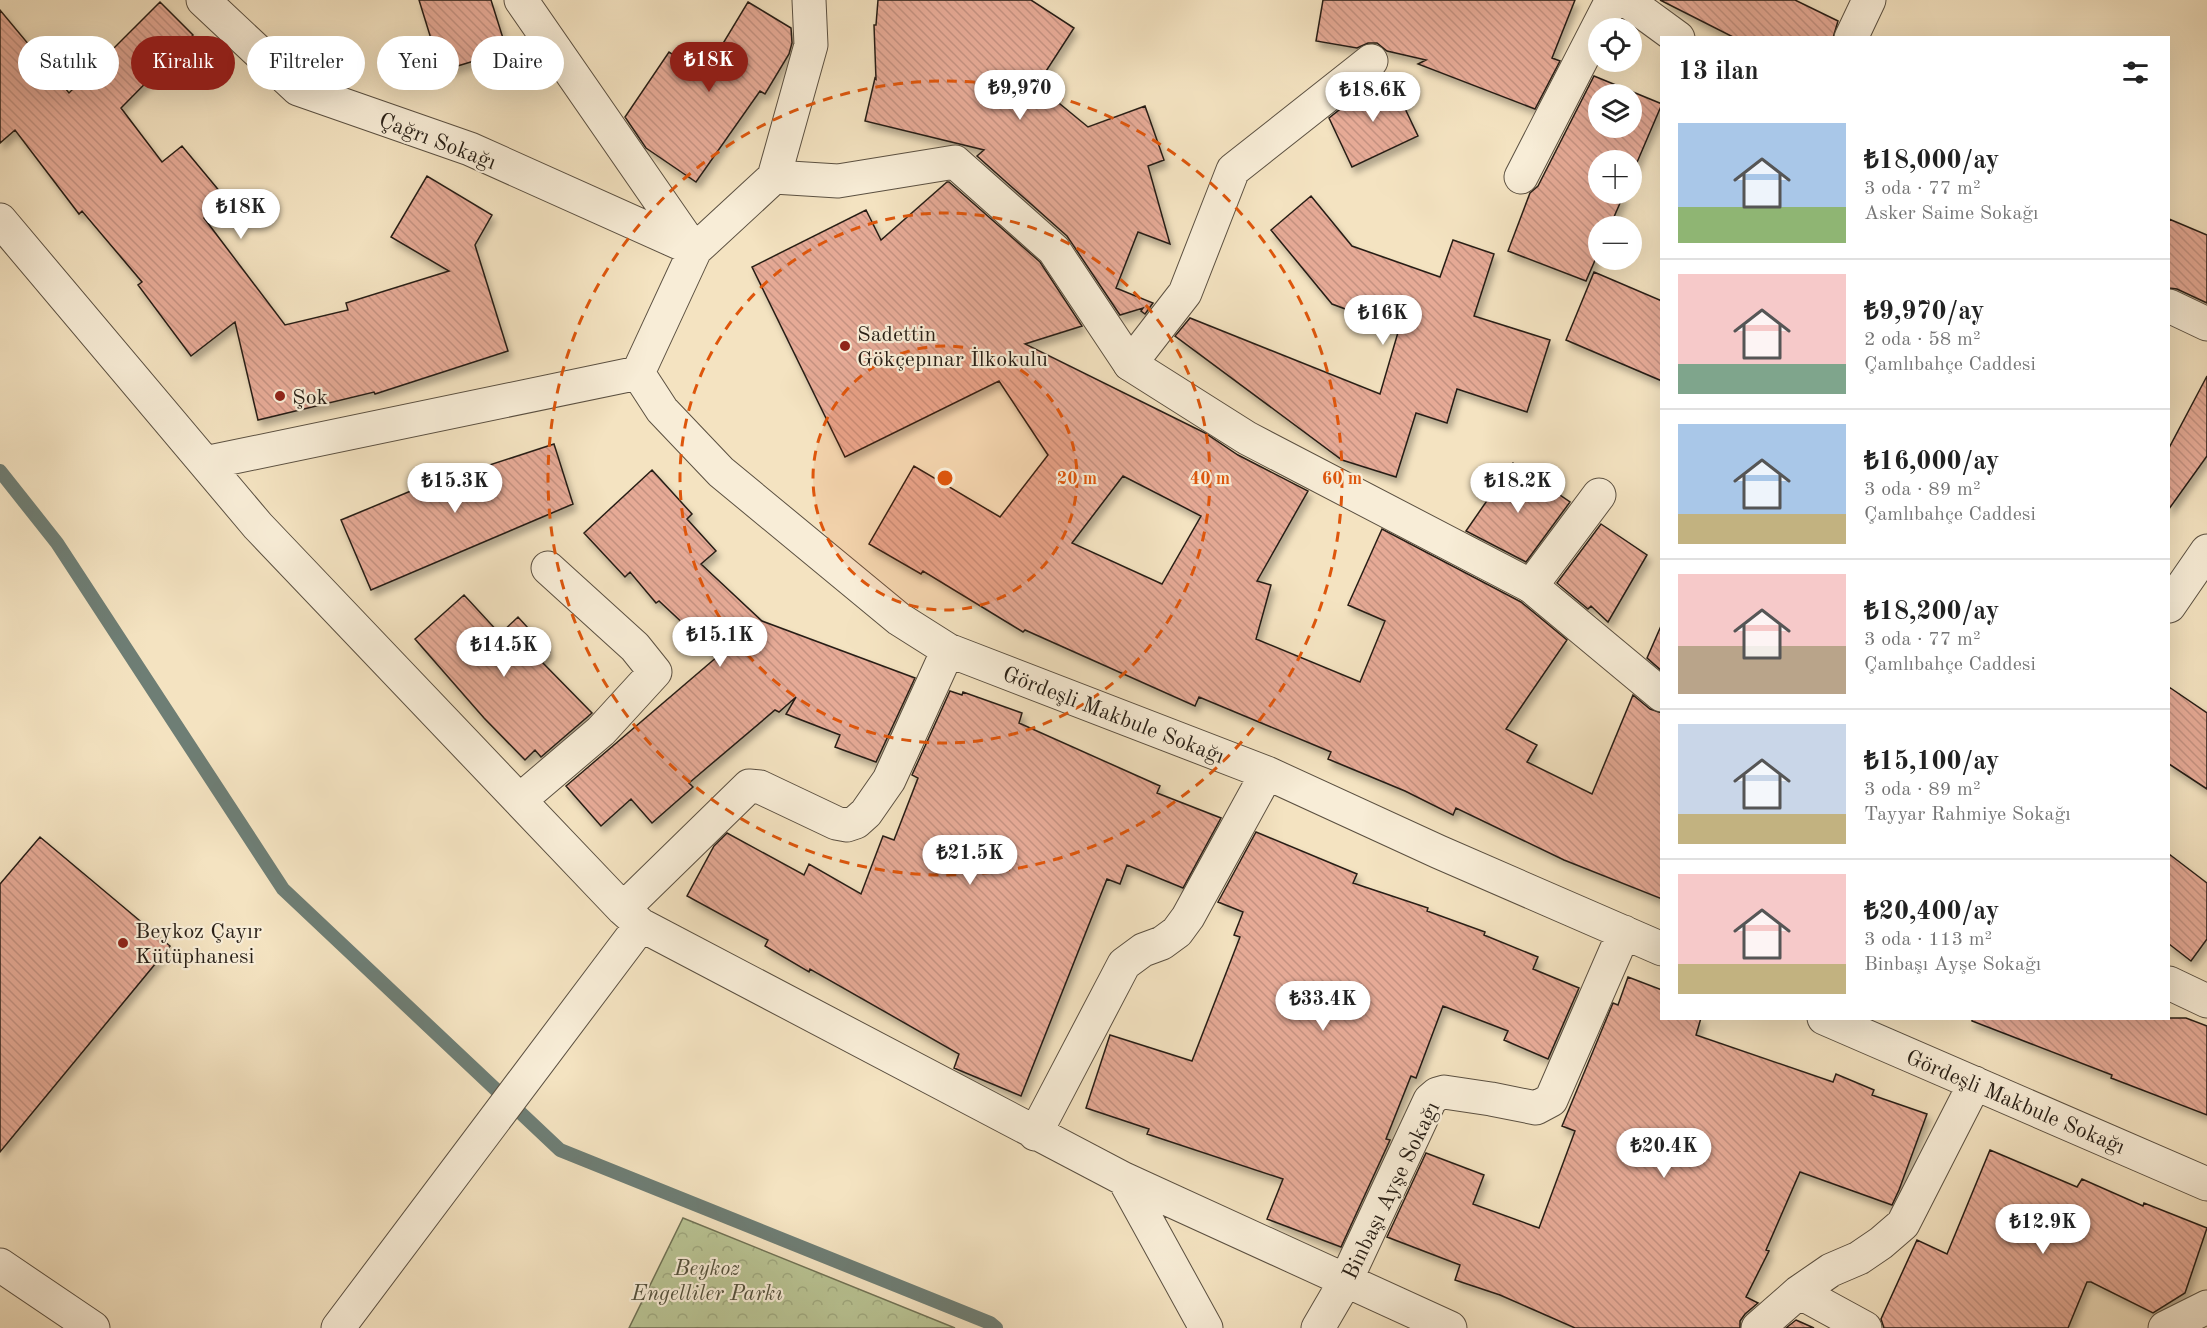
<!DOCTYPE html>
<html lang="tr">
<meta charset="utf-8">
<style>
:root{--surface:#fff;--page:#f2f2f2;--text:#222;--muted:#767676;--line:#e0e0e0;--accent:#8f2418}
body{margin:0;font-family:"Old Standard TT",serif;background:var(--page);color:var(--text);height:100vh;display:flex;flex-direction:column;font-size:22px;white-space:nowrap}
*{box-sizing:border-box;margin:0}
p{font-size:20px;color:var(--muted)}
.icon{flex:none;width:33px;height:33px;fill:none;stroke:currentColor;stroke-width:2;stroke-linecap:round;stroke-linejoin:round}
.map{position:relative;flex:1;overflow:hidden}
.panel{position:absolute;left:1660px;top:36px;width:510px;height:984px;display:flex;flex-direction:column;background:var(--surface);border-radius:0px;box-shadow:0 6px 24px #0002}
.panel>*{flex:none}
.banner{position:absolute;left:18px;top:36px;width:570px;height:54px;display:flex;gap:12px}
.tools{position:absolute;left:1588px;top:18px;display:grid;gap:12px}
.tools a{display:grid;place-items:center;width:54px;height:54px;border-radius:50%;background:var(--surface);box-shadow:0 6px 24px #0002;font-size:30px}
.price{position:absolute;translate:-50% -51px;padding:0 14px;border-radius:21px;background:#fff;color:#222;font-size:20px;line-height:39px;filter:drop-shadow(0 2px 3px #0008)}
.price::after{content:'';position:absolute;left:50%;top:36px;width:18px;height:14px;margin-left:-9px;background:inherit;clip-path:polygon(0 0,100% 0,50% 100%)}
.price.on{background:var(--accent);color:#fff}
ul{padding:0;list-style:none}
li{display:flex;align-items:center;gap:18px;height:150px;padding:0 18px}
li+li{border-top:2px solid var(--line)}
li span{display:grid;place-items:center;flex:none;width:168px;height:120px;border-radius:0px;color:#555}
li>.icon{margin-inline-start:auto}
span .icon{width:72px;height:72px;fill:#fffc;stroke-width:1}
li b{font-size:26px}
h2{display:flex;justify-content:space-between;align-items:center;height:72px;padding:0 18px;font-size:26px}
.pill{padding:0 21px;border-radius:27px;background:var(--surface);box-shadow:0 6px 24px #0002;font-size:21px;line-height:54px}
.pill.on{background:var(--accent);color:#fff}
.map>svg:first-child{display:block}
.park{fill:url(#park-crowns);stroke:#707255;stroke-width:1.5}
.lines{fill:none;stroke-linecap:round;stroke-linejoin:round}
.stream{stroke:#6e7e75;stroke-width:14}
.building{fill:url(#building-back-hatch);stroke:#281f16;stroke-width:1.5;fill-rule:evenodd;filter:url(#shadow)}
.minor-casing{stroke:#5b5041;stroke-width:35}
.tertiary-casing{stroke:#5b5041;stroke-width:35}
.minor{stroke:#f8edd7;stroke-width:33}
.tertiary{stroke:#f8edd7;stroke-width:33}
.ring{fill:none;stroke:#de560c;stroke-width:3;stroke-dasharray:10 8}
.poi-dot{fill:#8f2418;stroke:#f8edd7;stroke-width:2}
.labels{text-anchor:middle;stroke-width:4.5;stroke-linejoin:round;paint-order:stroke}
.street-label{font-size:22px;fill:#281f16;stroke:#f8edd7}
.poi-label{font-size:22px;fill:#281f16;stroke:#f8edd7;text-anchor:start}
.park-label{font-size:22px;font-style:italic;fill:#54513c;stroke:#f8edd7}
.centre{fill:#de560c;stroke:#f8edd7;stroke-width:3}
.ring-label{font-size:18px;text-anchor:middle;font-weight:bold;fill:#de560c;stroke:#f8edd7;stroke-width:4.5;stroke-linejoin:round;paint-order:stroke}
</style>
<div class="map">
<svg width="2207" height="1328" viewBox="0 0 2207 1328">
<defs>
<pattern id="park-crowns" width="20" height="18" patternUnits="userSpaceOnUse" patternTransform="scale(1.5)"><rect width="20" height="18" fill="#b9c494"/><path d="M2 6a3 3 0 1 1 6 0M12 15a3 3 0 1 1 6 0" fill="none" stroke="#9fa87f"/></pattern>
<pattern id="building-back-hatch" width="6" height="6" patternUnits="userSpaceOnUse" patternTransform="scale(1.5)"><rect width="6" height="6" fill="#e6aa96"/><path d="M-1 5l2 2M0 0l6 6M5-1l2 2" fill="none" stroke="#c59281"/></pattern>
<filter id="shadow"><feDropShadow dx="3.5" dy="6" stdDeviation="3" flood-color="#0004"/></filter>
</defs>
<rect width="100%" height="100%" fill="#f4e3c1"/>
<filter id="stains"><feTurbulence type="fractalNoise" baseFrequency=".00333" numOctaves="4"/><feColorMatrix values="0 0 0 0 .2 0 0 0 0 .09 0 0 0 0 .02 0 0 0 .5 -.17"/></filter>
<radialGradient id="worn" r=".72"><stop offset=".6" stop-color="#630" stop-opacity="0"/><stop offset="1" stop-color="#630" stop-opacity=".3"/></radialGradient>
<path class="park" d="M683 1218 955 1328H629Z"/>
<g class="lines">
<path class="stream" d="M0 471 57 543 283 889 560 1150 990 1323 996 1328"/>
</g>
<path class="building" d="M419 0H491L507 51 441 71Z
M878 0H1031L1074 28 1037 85 1088 127 1145 106 1164 160 1148 166 1170 244 1138 232 1116 288 1153 303 1145 314 1141 311 1143 308 1120 315 1067 236 977 156 984 150 865 121 875 78 876 79 874 25H876Z
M1323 0H1575L1552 58 1560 61 1535 109 1418 64 1426 60 1387 51 1377 43H1368L1357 48 1316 41Z
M1660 0H1795L1838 21 1833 38H1735Z
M160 2 193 35 121 108 162 162 182 146 226 199 204 218 285 325 348 310 346 303 449 271 391 237 427 176 492 215 475 245 508 351 375 394 374 392 258 420 235 322 191 356 138 285 142 282 82 211 79 214 15 130 0 143V10L69 93Z
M748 2 791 28 792 43 789 54 765 94 760 91 696 182 646 148 625 117 669 52 704 75Z
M1594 76 1662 104 1632 174V160H1599V194H1624L1610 226H1599V251L1586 281 1508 251 1530 193 1538 186ZM1599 94H1632V128H1599Z
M1390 77 1418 136 1352 167 1329 118 1367 88Z
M947 182H949L1040 262 1082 326 1025 344 1205 433 1238 455 1308 491 1257 581 1271 585 1256 639 1360 682 1385 621 1348 605 1382 529 1521 602 1567 640 1506 729 1537 745 1527 762 1592 794 1633 695 1650 709 1662 713V899L1564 860 1456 808 1453 815 1405 791 1328 759 1331 752 1199 697 1195 706 1025 630 1023 632 923 571 921 574 869 544 914 466 1000 517 1048 455 999 381 845 457 752 267 866 210 881 240ZM1123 476 1201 516 1162 584 1072 543Z
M1311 196 1352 246 1440 277 1453 240 1494 254 1474 316 1550 340 1527 412 1457 389 1447 423 1416 413 1396 477 1342 460 1175 336 1190 318 1380 394 1399 329 1332 304 1271 230Z
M2169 219 2207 235V303L2177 289 2169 288Z
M1594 272 1662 301V381L1566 340Z
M2207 376V456L2169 509V448Z
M554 444 573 504 371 590 341 520 418 488 415 479 452 465 456 476Z
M1513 463 1570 502 1526 562 1466 531Z
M652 470 692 514 687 519 716 551 701 564 762 621 915 678 876 762 835 747 840 735 786 714 796 697 779 712 775 710 689 783 693 787 652 823 631 799 601 826 566 786 718 656 659 601 656 603 630 572 625 577 584 533Z
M1601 524 1647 555 1608 622 1591 606 1588 609 1557 583Z
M464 595 500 634 518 617 550 652 541 661 592 713 541 757 535 750 525 760 484 718 415 639Z
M1661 626H1662V671L1647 658Z
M2169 687 2207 713V789L2169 764Z
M950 691 962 695 963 692 1022 713 1019 723 1160 786 1157 793 1221 818 1183 888 1127 865 1120 884 1107 879 1021 1096 954 1068 959 1054 810 969 809 972 765 946 768 940 687 896 714 846 727 833 804 875 809 864 861 894 883 836 894 840 918 778 912 775Z
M1256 832 1357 874 1353 883 1428 908 1427 911 1485 932 1484 935 1538 957 1533 969 1579 988 1548 1059 1504 1040 1508 1031 1443 1006 1416 1078 1411 1076 1386 1139 1390 1140 1341 1247 1267 1219 1283 1179 1147 1134 1149 1129 1086 1108 1110 1035 1192 1061 1240 937 1234 935 1243 912 1218 902Z
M40 837 170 946 0 1152V884Z
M2169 854 2207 883V939L2191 961 2169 944Z
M1628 977 1662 990V1018H1701L1696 1035 1833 1082 1836 1074 1874 1090 1872 1095 1927 1114 1899 1190 1892 1205 1800 1172 1766 1250 1769 1251 1746 1297 1758 1303 1745 1314 1740 1321V1328H1575L1500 1295 1455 1280 1460 1265 1387 1237 1426 1153 1484 1175 1473 1204 1539 1228 1575 1131 1562 1126 1613 1003 1618 1005Z
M1972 1018H2186L2207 1026V1115L2111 1078 2112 1075 1972 1021Z
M1990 1150 2077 1187 2082 1179 2143 1206 2144 1203 2207 1228 2185 1293 2153 1313 2091 1282H2087L2068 1328H1884L1881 1319 1917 1240 1947 1254Z
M1796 1320 1814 1328H1786Z"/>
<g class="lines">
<defs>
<path id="minor" d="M203 0 298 89 470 149 695 250
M521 0 694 250
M1626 0 1678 38
M1851 38 1869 0
M1521 177 1612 0
M0 220 258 526 623 909 641 925 1124 1179 1450 1328
M2169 306 2207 324
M1130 364 1185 293 1233 170 1371 61
M638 373 662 410 721 472 899 619 948 650 1267 773 1439 852 1662 949
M638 373 695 250 774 177 811 45 809 0
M205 463 638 373
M1531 586 1599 495
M520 800 601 731 655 672 635 647 548 568
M623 909 749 786 760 787 836 823 847 825 856 822 866 813 889 780 948 650
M2169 983 2207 1001
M1824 1018 2207 1184
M1035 1134 1124 964 1143 950 1162 943 1177 932 1188 917 1267 773
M1124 1179 1206 1328
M1799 1292 1865 1328
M338 1328 641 925
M1318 1328 1346 1280 1430 1100 1437 1094 1444 1092 1491 1099 1536 1108 1551 1100 1624 932
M1758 1328 1799 1292 1831 1270 1859 1258 1881 1243 1903 1224 1975 1083
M2165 1328 2207 1307"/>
<path id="tertiary" d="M774 177 838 181 955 162 1054 250 1130 364 1247 438 1531 586 1662 695
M2169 606 2207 551
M0 1265 93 1328"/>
</defs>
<use href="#minor" class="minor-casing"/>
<use href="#tertiary" class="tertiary-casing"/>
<use href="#minor" class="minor"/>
<use href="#tertiary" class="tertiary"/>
</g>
<circle cx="945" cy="478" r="132" fill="#de560c" fill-opacity=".12"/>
<g class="ring">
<circle cx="945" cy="478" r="132"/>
<circle cx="945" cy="478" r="265"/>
<circle cx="945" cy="478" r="397"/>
</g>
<g class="poi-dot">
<circle cx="845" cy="346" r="6"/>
<circle cx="280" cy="396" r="6"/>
<circle cx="123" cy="943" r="6"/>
</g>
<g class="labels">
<g class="street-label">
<text transform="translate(438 140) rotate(21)" y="8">Çağrı Sokağı</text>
<text transform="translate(1114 714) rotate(21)" y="8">Gördeşli Makbule Sokağı</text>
<text transform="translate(2016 1101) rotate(23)" y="8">Gördeşli Makbule Sokağı</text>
<text transform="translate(1390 1190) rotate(-64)" y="8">Binbaşı Ayşe Sokağı</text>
</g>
<g class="poi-label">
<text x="857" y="341">Sadettin<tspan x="857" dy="25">Gökçepınar İlkokulu</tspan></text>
<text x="292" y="404">Şok</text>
<text x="135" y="938">Beykoz Çayır<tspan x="135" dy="25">Kütüphanesi</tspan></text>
</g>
<g class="park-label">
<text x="707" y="1275">Beykoz<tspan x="707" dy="25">Engelliler Parkı</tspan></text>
</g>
</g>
<circle cx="945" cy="478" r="9" class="centre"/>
<g class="ring-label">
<text x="1077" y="484">20 m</text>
<text x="1210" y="484">40 m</text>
<text x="1342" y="484">60 m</text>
</g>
<rect width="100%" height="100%" filter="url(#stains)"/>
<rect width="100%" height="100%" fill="url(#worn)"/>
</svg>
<div class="tools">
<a><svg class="icon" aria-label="locate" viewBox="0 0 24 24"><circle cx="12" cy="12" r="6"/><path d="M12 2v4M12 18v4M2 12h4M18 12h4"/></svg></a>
<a><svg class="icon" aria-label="layers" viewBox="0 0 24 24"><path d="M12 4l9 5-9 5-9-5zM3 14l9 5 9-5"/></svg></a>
<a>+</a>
<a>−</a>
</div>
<b class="price on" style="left:709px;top:93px">₺18K</b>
<b class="price" style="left:1020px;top:121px">₺9,970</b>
<b class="price" style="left:1373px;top:123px">₺18.6K</b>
<b class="price" style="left:241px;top:240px">₺18K</b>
<b class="price" style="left:1383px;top:346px">₺16K</b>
<b class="price" style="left:455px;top:514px">₺15.3K</b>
<b class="price" style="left:1518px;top:514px">₺18.2K</b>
<b class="price" style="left:720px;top:668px">₺15.1K</b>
<b class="price" style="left:504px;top:678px">₺14.5K</b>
<b class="price" style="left:970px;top:886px">₺21.5K</b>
<b class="price" style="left:1323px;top:1032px">₺33.4K</b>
<b class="price" style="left:1664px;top:1179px">₺20.4K</b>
<b class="price" style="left:2043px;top:1255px">₺12.9K</b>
<div class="banner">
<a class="pill">Satılık</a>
<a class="pill on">Kiralık</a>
<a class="pill">Filtreler</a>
<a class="pill">Yeni</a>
<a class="pill">Daire</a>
</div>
<section class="panel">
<h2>13 ilan<svg class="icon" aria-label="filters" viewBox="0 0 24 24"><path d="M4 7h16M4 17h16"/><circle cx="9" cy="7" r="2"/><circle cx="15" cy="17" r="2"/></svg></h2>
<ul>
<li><span style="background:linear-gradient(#a9c7e8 70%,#8fb573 0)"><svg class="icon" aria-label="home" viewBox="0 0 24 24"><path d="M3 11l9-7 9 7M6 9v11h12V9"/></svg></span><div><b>₺18,000/ay</b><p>3 oda · 77 m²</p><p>Asker Saime Sokağı</p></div></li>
<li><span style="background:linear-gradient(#f6c9c9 75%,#7fa58c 0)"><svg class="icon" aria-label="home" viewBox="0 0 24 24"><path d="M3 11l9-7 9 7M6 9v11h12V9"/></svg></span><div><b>₺9,970/ay</b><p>2 oda · 58 m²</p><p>Çamlıbahçe Caddesi</p></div></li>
<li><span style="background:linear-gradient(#a9c7e8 75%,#c2b280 0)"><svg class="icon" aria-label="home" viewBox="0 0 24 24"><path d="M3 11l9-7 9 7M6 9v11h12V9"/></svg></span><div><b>₺16,000/ay</b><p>3 oda · 89 m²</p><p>Çamlıbahçe Caddesi</p></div></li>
<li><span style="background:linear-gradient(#f6c9c9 60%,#b9a48a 0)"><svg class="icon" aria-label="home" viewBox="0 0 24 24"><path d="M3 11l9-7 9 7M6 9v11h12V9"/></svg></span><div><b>₺18,200/ay</b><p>3 oda · 77 m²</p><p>Çamlıbahçe Caddesi</p></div></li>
<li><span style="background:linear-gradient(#c9d6e8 75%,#c2b280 0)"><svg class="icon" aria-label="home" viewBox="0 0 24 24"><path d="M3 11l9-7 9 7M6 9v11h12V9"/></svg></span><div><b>₺15,100/ay</b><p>3 oda · 89 m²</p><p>Tayyar Rahmiye Sokağı</p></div></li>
<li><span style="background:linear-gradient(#f6c9c9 75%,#c2b280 0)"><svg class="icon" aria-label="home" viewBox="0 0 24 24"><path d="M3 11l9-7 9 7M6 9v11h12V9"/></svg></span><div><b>₺20,400/ay</b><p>3 oda · 113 m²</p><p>Binbaşı Ayşe Sokağı</p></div></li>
</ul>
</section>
</div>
